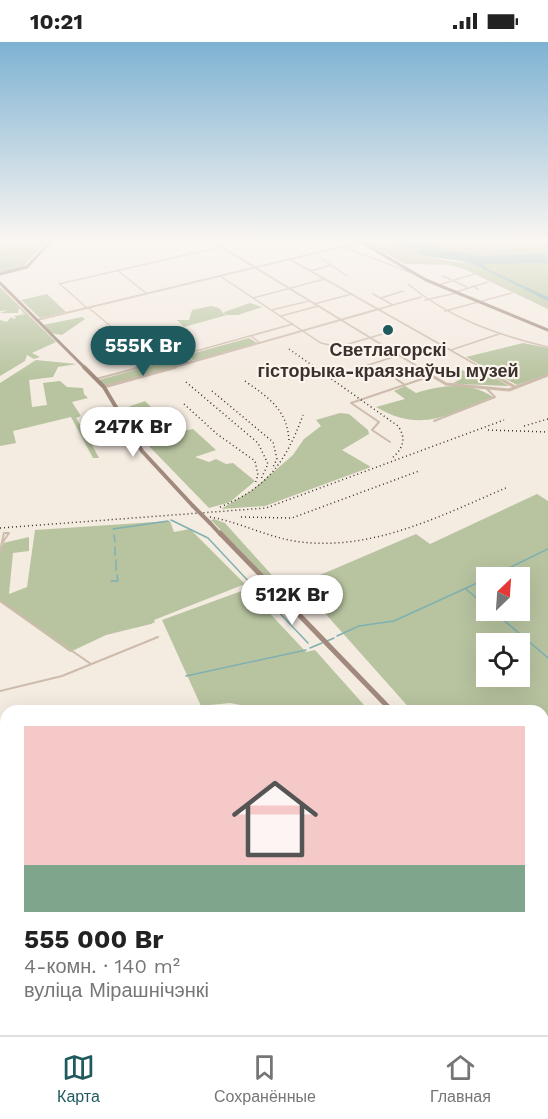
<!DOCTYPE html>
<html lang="ru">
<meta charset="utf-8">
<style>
:root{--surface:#fff;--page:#f6f6f6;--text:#222;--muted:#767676;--line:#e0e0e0;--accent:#1f5a5e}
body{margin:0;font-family:"Work Sans",sans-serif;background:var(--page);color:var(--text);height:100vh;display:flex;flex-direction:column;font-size:22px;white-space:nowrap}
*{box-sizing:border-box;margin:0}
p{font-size:20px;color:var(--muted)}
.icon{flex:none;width:33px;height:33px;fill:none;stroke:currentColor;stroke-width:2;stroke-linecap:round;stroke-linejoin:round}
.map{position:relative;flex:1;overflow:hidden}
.panel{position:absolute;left:0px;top:663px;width:549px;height:330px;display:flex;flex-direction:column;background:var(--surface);border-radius:18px 18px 0 0;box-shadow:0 6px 24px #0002}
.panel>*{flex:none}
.needle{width:39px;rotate:25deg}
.fabs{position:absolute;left:476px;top:525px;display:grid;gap:12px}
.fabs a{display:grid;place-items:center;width:54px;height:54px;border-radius:0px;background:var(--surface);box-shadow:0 6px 24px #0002;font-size:30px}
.price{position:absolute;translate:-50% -51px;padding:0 14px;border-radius:21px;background:#fff;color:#222;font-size:20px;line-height:39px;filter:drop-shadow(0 2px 3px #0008)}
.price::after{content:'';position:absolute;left:50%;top:36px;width:18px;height:14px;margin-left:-9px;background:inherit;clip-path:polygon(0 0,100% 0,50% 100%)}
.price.current{background:var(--accent);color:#fff}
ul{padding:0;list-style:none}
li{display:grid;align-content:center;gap:12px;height:318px;padding:0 24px}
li+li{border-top:2px solid var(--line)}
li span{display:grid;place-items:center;height:186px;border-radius:0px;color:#555}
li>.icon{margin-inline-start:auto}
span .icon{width:108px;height:108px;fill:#fffc;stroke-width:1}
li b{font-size:26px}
.status{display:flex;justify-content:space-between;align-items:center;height:42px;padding:0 30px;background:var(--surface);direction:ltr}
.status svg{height:16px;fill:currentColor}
.tab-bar{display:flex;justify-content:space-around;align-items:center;height:84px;border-top:2px solid var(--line);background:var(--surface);font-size:16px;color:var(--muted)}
.tab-bar a{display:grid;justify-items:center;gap:3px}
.tab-bar .current{color:var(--accent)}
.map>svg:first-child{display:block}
.green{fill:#b8c4a0;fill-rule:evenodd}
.water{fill:#7fb0b2}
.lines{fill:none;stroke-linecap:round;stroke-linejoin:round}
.stream{stroke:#7fb0b2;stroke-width:1.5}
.minor-far2{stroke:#cdbbac;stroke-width:1.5}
.minor-far1{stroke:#cdbbac;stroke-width:2}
.minor{stroke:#cdbbac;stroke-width:3}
.tertiary-far1{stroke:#cdbbac;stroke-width:2}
.tertiary{stroke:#cdbbac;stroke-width:3}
.secondary-far3{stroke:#a18a7d;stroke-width:3}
.secondary-far2{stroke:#a18a7d;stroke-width:4}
.secondary-far1{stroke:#a18a7d;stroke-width:5}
.secondary{stroke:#a18a7d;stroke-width:7}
.rail{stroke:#3b302b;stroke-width:1.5;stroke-dasharray:1 3;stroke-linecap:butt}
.secondary-bridge{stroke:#a18a7d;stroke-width:4}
.poi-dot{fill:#1f5a5e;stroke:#fbf5ee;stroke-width:2}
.labels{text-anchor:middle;stroke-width:4.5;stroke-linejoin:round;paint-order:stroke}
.far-poi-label{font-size:18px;font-weight:bold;fill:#3b302b;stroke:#fbf5ee}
</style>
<div class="status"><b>10:21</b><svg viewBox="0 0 49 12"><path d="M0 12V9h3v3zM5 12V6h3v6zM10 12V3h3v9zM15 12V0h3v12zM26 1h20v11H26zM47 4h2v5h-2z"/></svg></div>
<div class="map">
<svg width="548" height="993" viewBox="0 0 548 993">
<rect width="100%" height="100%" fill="#f4ebe1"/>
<path class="green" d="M0 198H48L23 225 31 220 26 224 0 231V208L15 203 0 207Z
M360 198H387L425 214 453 220 548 221V267L466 228 451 223 405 222Z
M415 198H548V211C506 215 453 220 415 198Z
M0 245 56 300 32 311 40 315 34 317 27 313 25 319 0 334V278L7 280 11 275 14 277 16 276 14 274 26 272 20 271H24L19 266 18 271H0L8 268 0 269Z
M47 252 66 270 40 276 21 258Z
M250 261 262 265 238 273H227L184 285 177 278H189L192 268 211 264 219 266 225 273 224 270Z
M82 275 85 277 62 293 50 291 43 283Z
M249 296 257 301 194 319 187 313Z
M523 301 548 306V332L517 343 466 315Z
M184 314 190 320 105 344 99 338Z
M36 318 77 322 58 325 53 335 29 338 32 365 47 363 43 341 60 339 67 345 83 346 84 352 88 356 72 360 81 374 76 376 85 391 103 387 111 392 112 394 90 399 99 416H93L71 375 13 389 16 401 0 404V341Z
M458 326 468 331 479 327 509 344 458 342 453 341 461 337 451 331 439 332Z
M405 344 416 351C441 343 470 339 493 355 448 372 422 392 376 365L405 357 394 349Z
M145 359 152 366 160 368 183 389 193 387 216 408 195 415 209 420 216 417 226 422 233 421 255 439 230 460 209 466 146 401 125 366Z
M340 371 349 372 368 388 369 392 342 408 371 425 265 464 221 467 251 449 293 413 304 397 321 384 316 378Z
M537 452 548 459V749L543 752V669H412L299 542 416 492 430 502ZM486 536H519V568H486ZM486 602H519V634H486Z
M214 477 225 481 286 549 281 551 211 478Z
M170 479 174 490 190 487 245 542 154 578 155 580 151 582 106 593 70 610 0 560V511L3 501 29 495V509L13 511 9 552 27 545 35 488Z
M247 547 306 610 315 608 364 663 352 669H271L230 661 201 664 162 578Z
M240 987H288L292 993H231Z"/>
<path class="water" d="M387 198H415L437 206 479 214 548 211V221L483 222 487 227 548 255V259L470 220 425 214Z"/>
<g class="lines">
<path class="stream" d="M171 478 208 496 267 559
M113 487 168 479
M114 493 115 500
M115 505V513
M116 518V528
M488 536 548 507
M111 539H118L117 533
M466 547 486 564
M270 561 308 601
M492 568 548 616
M337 594 359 584 394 579 486 537
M327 599 334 596
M310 606 322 601
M186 634 306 608"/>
<path class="minor-far2" d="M342 205 412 231
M322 217 347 234
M117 228 147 252
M311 229 331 223
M220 234 321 301 338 305 386 291
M443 234 467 245
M59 242 220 205
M60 242 87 266
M408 242C449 276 497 293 548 305
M438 243 474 232
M472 244 478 247
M456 250 488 240
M373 252 393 263
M253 256 325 237
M381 256 403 249
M425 258 457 251
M314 262 352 252
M89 266 115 288
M379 267 421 255
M272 268 309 259
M445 269 512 251
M281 274 318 264
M251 294 260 301
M451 308 499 292
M184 313 193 320
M135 326 293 282
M359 326 415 308"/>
<path class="minor-far1" d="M359 326 363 325
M383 328 405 343
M96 337 141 325
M434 379 495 355 486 346
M390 400 372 388 379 380 351 361 431 334
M0 509 4 491H9L3 500
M0 559 91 622
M0 649 62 634 158 595"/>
<path class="minor" d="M0 726 6 738
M543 773 548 770
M0 798 6 795
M128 987 131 993"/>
<path class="tertiary-far1" d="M210 198 420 326
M291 218 482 326
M37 278 357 201
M171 326 379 267"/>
<path class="tertiary" d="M417 325 446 342 509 348 548 333
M479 325 515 345
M104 345 176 325"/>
<path class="secondary-far3" d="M356 198 361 200H354Z
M361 200 426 238 548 288
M0 232 27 225 52 198
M0 241 85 326"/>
<path class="secondary-far2" d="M84 325 104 345 142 409 193 464
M210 481 221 493"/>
<path class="secondary-far1" d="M220 491 392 669"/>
<path class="secondary" d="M543 819 548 821
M543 837 548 834
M312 993 320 987"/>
<path class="rail" d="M289 307 398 384C407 397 403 407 391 417
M245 339C269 356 288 368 289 400
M186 340 258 401 268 422 261 437
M212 349 273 400 277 417 272 427
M184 362 217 392 255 419 258 433 255 442
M524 384 548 377
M488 388 548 390
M220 465C268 446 286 419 303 373
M210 475C239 480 265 494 294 499 370 511 440 474 508 445
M241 475 292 476 419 429
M0 486 266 466 504 378
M190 669 227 665 262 669
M0 686 6 685"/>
<path class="secondary-bridge" d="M193 464 210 481"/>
</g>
<linearGradient id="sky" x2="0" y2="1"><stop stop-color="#7eb2d2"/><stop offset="0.59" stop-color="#faf6f2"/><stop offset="1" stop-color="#faf6f2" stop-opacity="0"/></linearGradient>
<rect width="548" height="337" fill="url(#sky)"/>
<circle class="poi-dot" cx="388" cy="288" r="6"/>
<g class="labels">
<g class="far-poi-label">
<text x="388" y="314">Светлагорскі<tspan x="388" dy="21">гісторыка-краязнаўчы музей</tspan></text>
</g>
</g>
</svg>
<div class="fabs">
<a><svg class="needle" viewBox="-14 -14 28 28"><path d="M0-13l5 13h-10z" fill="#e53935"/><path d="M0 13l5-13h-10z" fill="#767676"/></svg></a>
<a><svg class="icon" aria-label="locate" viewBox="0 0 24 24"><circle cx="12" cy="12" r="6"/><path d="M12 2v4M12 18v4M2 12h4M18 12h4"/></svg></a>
</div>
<b class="price current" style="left:143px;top:335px">555K Br</b>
<b class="price" style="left:133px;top:416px">247K Br</b>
<b class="price" style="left:292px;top:584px">512K Br</b>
<section class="panel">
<ul>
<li><span style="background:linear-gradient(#f6c9c9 75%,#7fa58c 0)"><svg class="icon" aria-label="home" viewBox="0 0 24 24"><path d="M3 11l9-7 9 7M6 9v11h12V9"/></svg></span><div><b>555 000 Br</b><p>4-комн. · 140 m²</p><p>вуліца Мірашнічэнкі</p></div></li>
</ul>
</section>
</div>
<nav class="tab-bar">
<a class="current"><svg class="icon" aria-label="map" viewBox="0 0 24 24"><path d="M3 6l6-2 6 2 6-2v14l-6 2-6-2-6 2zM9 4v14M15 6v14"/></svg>Карта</a>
<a><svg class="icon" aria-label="saved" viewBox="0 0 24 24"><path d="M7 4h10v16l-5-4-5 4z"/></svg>Сохранённые</a>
<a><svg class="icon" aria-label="home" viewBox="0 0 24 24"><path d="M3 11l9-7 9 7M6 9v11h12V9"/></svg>Главная</a>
</nav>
